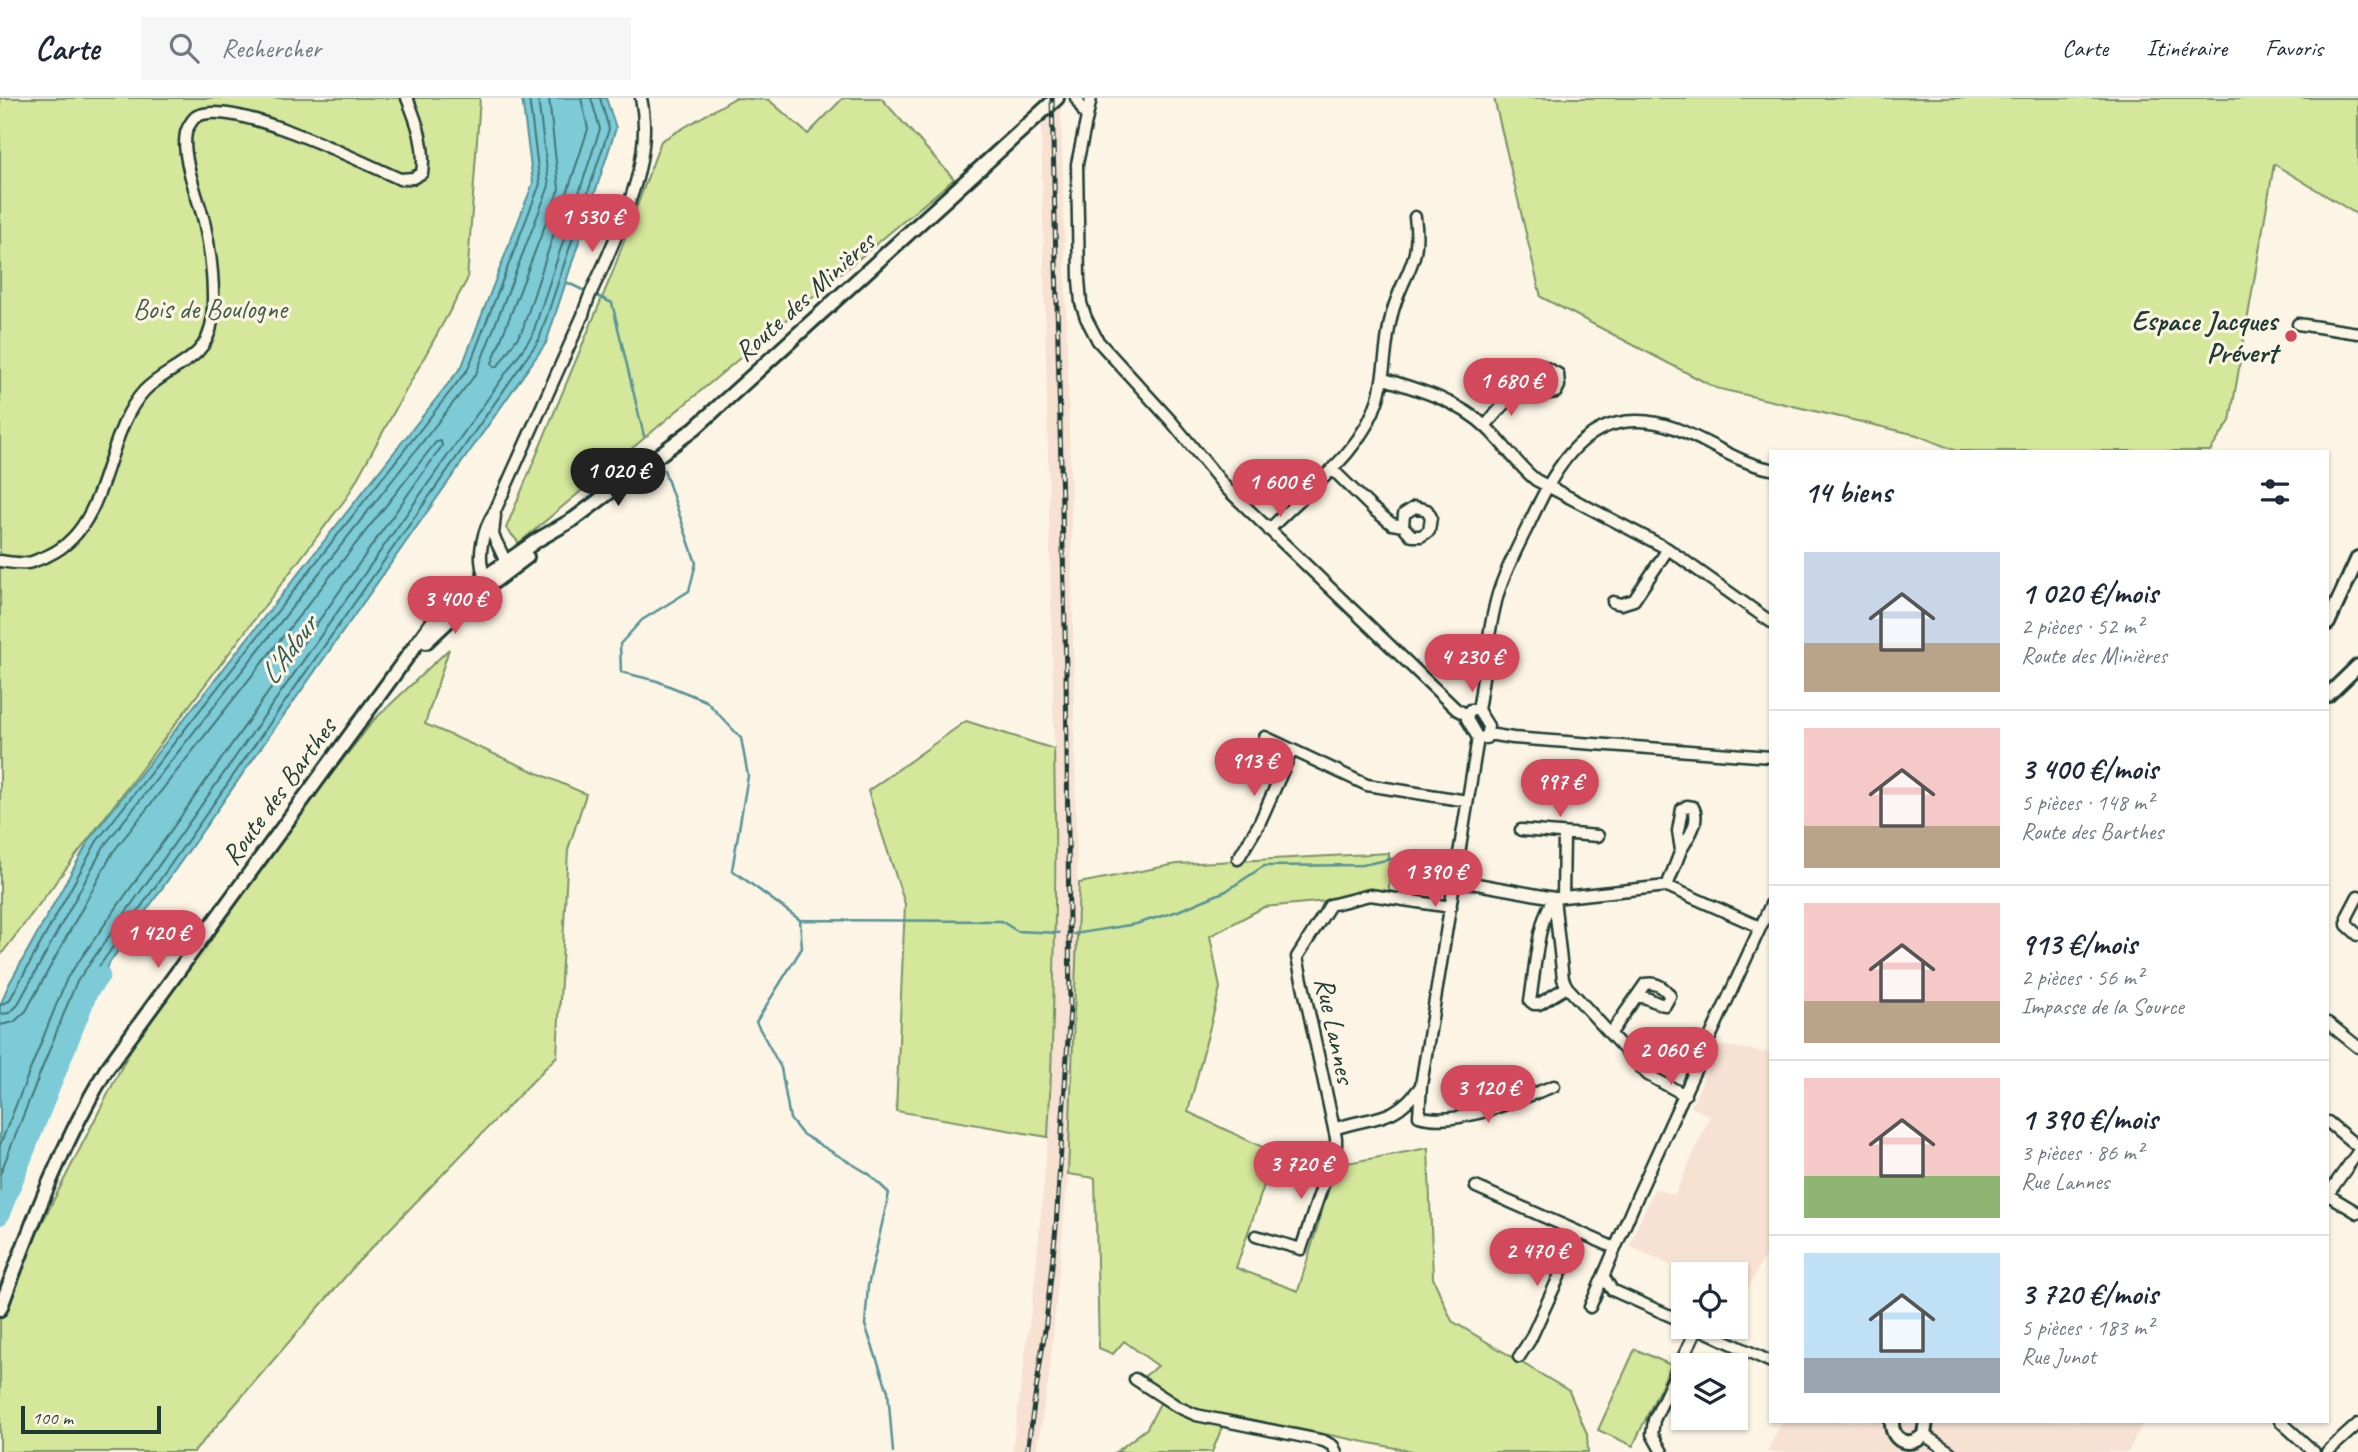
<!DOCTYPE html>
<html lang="fr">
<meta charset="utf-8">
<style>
:root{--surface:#fff;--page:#f6f6f7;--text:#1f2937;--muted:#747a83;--line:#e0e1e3;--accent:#d1495b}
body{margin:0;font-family:Caveat,sans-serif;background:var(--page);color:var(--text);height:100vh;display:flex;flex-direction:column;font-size:26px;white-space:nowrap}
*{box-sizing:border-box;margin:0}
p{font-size:23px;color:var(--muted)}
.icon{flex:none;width:38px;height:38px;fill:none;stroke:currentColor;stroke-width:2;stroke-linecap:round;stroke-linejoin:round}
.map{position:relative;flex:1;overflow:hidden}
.side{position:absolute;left:1769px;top:352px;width:560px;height:973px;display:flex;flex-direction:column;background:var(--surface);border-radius:0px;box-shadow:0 2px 5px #0004}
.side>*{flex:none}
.controls{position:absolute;left:1671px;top:1164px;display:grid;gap:14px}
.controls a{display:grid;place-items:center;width:77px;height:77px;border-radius:0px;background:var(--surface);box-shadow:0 2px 5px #0004;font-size:35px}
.scale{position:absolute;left:21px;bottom:18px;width:140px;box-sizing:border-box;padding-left:7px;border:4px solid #1f3d34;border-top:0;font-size:19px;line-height:24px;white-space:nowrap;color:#1f3d34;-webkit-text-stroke:5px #fcf5e5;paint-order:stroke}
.price{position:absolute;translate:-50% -60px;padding:0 16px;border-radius:24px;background:var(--accent);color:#fff;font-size:23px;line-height:46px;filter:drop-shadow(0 2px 4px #0008)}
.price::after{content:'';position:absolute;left:50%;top:42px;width:21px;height:16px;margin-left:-10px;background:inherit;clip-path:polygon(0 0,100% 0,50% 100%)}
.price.current{background:#222;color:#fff}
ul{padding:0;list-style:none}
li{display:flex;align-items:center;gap:21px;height:175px;padding:0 35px}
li+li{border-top:2px solid var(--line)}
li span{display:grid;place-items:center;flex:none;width:196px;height:140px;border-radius:0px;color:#555}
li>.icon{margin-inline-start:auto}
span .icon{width:84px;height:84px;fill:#fffc;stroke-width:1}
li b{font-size:30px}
h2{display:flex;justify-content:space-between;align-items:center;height:84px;padding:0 35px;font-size:30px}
header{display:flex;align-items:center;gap:42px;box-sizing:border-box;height:98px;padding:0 35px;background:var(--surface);border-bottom:2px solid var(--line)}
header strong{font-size:33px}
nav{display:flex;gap:38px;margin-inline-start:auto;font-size:24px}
.search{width:490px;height:63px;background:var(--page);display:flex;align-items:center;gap:18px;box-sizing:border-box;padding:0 24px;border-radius:0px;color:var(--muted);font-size:26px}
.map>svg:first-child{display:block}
.built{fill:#f7e1d3}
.green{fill:#d5e79b;stroke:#7a9268;stroke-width:2}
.water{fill:#7bcbd7;stroke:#569296;stroke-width:2}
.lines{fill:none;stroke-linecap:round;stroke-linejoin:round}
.shore{stroke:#447675;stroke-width:2}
.stream{stroke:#569296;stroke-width:2.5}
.river{stroke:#7bcbd7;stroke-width:18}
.minor-casing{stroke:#1f3d34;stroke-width:15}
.major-casing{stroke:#1f3d34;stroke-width:18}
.minor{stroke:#fcf5e5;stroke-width:10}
.major{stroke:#fcf5e5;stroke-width:12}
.rail-casing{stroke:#1f3d34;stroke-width:5}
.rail{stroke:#fcf5e5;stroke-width:2.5;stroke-dasharray:8;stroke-linecap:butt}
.poi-dot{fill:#d1495b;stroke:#fcf5e5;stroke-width:2.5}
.labels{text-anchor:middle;stroke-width:6;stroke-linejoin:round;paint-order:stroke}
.street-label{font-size:28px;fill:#1f3d34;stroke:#fcf5e5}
.park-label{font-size:28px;fill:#435f49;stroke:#fcf5e5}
.poi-label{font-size:28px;font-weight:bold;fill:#1f3d34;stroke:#fcf5e5;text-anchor:end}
.water-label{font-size:30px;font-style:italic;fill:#315955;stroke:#fcf5e5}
</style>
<header>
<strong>Carte</strong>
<div class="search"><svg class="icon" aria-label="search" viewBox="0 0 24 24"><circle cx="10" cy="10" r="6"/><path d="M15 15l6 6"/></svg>Rechercher</div>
<nav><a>Carte</a><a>Itinéraire</a><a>Favoris</a></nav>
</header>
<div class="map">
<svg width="2358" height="1354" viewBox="0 0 2358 1354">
<rect width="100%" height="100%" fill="#fcf5e5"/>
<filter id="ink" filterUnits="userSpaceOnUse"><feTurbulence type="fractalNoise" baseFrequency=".0143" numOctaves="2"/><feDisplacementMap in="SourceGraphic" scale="14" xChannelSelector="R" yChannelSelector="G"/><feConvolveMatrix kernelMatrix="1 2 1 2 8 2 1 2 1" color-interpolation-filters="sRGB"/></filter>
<g filter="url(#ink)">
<path class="built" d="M1061 9 1071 407 1078 843 1068 1076 1049 1280 1036 1354H1012L1034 1191 1048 1039 1054 928 1057 785 1041 26Z
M1719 947 1771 955V1146L1743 1201 1736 1198V1176H1689L1629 1148 1654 1091 1675 1097 1710 1018 1691 1009Z
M1782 1323H2144L2128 1354H1767Z"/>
<path class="green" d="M0 0H480L467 182 347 399 0 858Z
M735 0 769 2 808 36 843 0H881L954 81 519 445 506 430 612 176 661 43Z
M1494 0H2358V117L2274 66 2230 323 2210 353H1956L1917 337 1716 290 1541 199Z
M449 551 425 626 586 696 568 752 557 958 358 1164 194 1354H0V1207L160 894 374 622Z
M966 623 1054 651C1057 781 1055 909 1048 1039L896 1013 905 806 868 693Z
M1389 755V797L1264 809 1210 838 1220 890 1188 1014 1275 1055 1236 1170 1298 1193 1336 1067 1428 1050 1433 1180 1452 1223 1569 1293 1587 1336 1588 1354H1416L1227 1317 1212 1354H1116L1147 1330 1166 1294 1142 1280 1158 1268 1124 1243 1113 1256 1099 1250 1095 1080 1068 1076 1079 785 1177 766Z
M1635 1251 1671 1267 1633 1348 1598 1332Z"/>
<path class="water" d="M522 0H606L616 30 546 245 89 894 0 1118V908L8 888 91 739 462 268 533 85Z"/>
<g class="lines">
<path class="shore" d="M549 0 559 91 492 265 494 269 498 268 522 233 588 31 581 0
M0 907 9 903 97 743 468 271 540 86 529 0
M0 916 9 915 17 908 104 748 476 276 549 88 538 0
M0 927 14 924 26 913 113 754 436 344 441 343 442 348 67 880 0 1047
M0 1076 76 885 532 238 600 31 591 0
M0 1099 84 890 539 242 609 31 600 0"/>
<path class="stream" d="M566 182V184L587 194
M593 196 612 205 644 338
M664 372 696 465 689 493 642 522 620 546 621 574 657 583 706 603 741 640 748 678 732 772 800 822 802 850 756 924 781 970 790 1021 802 1036 869 1076 889 1095 868 1188 865 1227 888 1293 893 1354
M800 822 1001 823 1017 833 1059 835
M1074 836 1136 826 1178 813 1226 793 1264 768 1362 767 1401 759"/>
<path class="river" d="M0 1118 89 894 101 877"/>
<defs>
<path id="minor" d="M1076 0 1086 18
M1091 0 1077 66 1079 181 1081 205 1086 220 1098 243 1171 323 1227 391 1456 611 1467 617
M2298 226 2358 235
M1384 281C1420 292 1459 303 1487 330 1505 347 1517 367 1536 382L1668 451 1771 524
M1485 328 1536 269 1542 268 1558 276 1559 288 1556 294 1544 296 1524 281
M1332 371 1373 411 1392 426 1403 428 1412 438H1421L1429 433 1431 419 1427 412 1415 409 1404 416 1403 428
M495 417 493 437 506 464
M1269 432C1307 391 1361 357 1378 301 1387 270 1384 237 1395 206 1408 168 1421 163 1415 119
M0 463C8 464 18 466 27 465 31 465 37 462 42 460 111 435 101 340 144 293 168 268 207 264 212 223 215 191 211 155 204 123 198 100 181 58 186 35 187 30 193 20 197 18 234 0 361 64 400 81L413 80 422 75C426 49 417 24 407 0
M485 479C476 458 483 431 495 413L583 217C588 197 598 181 606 162 628 111 653 56 641 0
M1613 504 1621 506 1634 502 1668 451
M1470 612H1478L1488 628 1486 640H1478L1467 621Z
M1478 612C1485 574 1487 534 1498 496 1505 473 1517 450 1528 428 1550 382 1576 323 1636 323 1686 322 1724 363 1771 371
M1488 636 1513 640 1771 659
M1265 639 1367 687 1467 703
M1478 640 1421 987 1419 1018C1457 1030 1518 1001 1554 988
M1521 732 1598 738
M1238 761 1259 726 1292 652
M1455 782 1554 800 1667 788 1760 829
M1667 788 1681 752 1678 733 1682 711 1687 708 1693 709C1701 723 1688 740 1681 752
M2358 798 2347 819V827L2358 837
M1563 799 1564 737
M1567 889 1539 906H1534L1530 903C1535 874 1537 823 1554 800L1563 881 1567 889 1648 977 1685 997
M2328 925 2358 949
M1611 935 1645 886C1656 884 1664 889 1670 898L1665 907C1654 906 1648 897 1636 899
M2328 1024 2358 1049
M1334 1031C1374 1017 1393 1026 1421 988
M1476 1089 1615 1150
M2328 1096 2358 1054
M2328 1097 2358 1115
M1256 1138 1301 1151 1336 1047V1040L1297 859 1330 807 1370 797 1451 809
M1604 1179 1612 1192 1684 1224
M1590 1209 1638 1097 1771 806
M1694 1228 1771 1264
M1519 1259 1530 1242 1579 1135
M1135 1281 1178 1309 1196 1317 1324 1343 1333 1348 1336 1354
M2280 1323 2314 1354
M1924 1337 1950 1354
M1662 1354 1652 1336 1654 1322 1697 1230
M2327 1354 2358 1326"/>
<path id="major" d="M2328 525 2358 460
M426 544 475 498 527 459
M2328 597 2358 568
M0 1211C31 1128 60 1049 106 972L431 526 485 479 539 441 574 421 695 330 1057 0
M1892 1323C1891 1343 1909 1351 1924 1337L1926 1323"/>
</defs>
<use href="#minor" class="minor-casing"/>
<use href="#major" class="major-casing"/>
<use href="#minor" class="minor"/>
<use href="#major" class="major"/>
<defs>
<path id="rail" d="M1027 1354 1046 1225 1056 1129 1070 910 1066 573 1052 0"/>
</defs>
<use href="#rail" class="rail-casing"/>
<use href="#rail" class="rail"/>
</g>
</g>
<circle class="poi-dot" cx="2291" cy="238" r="7"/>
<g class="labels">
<g class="street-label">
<text transform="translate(804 198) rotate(-42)" y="10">Route des Minières</text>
<text transform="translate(278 693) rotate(-54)" y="10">Route des Barthes</text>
<text transform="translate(1336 932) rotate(78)" y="10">Rue Lannes</text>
</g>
<g class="park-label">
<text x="210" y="220">Bois de Boulogne</text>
</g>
<g class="poi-label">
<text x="2277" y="232">Espace Jacques<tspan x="2277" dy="32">Prévert</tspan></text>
</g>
<g class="water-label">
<text transform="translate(288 552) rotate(-54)" y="10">L'Adour</text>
</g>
</g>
</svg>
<div class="controls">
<a><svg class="icon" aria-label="locate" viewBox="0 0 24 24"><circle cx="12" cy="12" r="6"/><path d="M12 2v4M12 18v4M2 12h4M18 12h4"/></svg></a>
<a><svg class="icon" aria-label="layers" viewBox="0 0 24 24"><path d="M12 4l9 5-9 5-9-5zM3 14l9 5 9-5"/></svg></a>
</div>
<div class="scale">100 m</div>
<b class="price" style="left:592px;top:156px">1 530 €</b>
<b class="price" style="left:1511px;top:320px">1 680 €</b>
<b class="price current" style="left:618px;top:410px">1 020 €</b>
<b class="price" style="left:1280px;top:421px">1 600 €</b>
<b class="price" style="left:455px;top:538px">3 400 €</b>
<b class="price" style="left:1472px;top:596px">4 230 €</b>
<b class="price" style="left:1254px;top:700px">913 €</b>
<b class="price" style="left:1560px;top:721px">997 €</b>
<b class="price" style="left:1435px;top:811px">1 390 €</b>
<b class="price" style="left:158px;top:872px">1 420 €</b>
<b class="price" style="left:1671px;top:989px">2 060 €</b>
<b class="price" style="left:1488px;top:1027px">3 120 €</b>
<b class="price" style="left:1301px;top:1103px">3 720 €</b>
<b class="price" style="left:1537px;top:1190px">2 470 €</b>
<section class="side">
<h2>14 biens<svg class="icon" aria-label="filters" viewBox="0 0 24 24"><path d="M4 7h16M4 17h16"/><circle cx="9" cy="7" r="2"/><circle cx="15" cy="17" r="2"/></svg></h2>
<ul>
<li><span style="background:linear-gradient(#c9d6e8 65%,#b9a48a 0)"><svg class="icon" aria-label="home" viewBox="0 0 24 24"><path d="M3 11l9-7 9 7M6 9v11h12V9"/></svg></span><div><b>1 020 €/mois</b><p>2 pièces · 52 m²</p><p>Route des Minières</p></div></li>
<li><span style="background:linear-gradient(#f6c9c9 70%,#b9a48a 0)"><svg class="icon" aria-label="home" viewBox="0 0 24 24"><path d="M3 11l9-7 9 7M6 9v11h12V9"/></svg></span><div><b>3 400 €/mois</b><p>5 pièces · 148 m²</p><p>Route des Barthes</p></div></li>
<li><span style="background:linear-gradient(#f6c9c9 70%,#b9a48a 0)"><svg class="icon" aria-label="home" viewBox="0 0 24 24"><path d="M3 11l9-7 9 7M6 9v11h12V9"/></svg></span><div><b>913 €/mois</b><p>2 pièces · 56 m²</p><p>Impasse de la Source</p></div></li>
<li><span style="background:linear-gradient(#f6c9c9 70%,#8fb573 0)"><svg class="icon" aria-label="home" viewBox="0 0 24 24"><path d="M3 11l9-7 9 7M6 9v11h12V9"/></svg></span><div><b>1 390 €/mois</b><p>3 pièces · 86 m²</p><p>Rue Lannes</p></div></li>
<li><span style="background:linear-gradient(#bfe0f5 75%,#9aa5b1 0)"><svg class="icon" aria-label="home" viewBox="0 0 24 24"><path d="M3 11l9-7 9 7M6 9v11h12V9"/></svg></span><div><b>3 720 €/mois</b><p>5 pièces · 183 m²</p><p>Rue Junot</p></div></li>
</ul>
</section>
</div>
